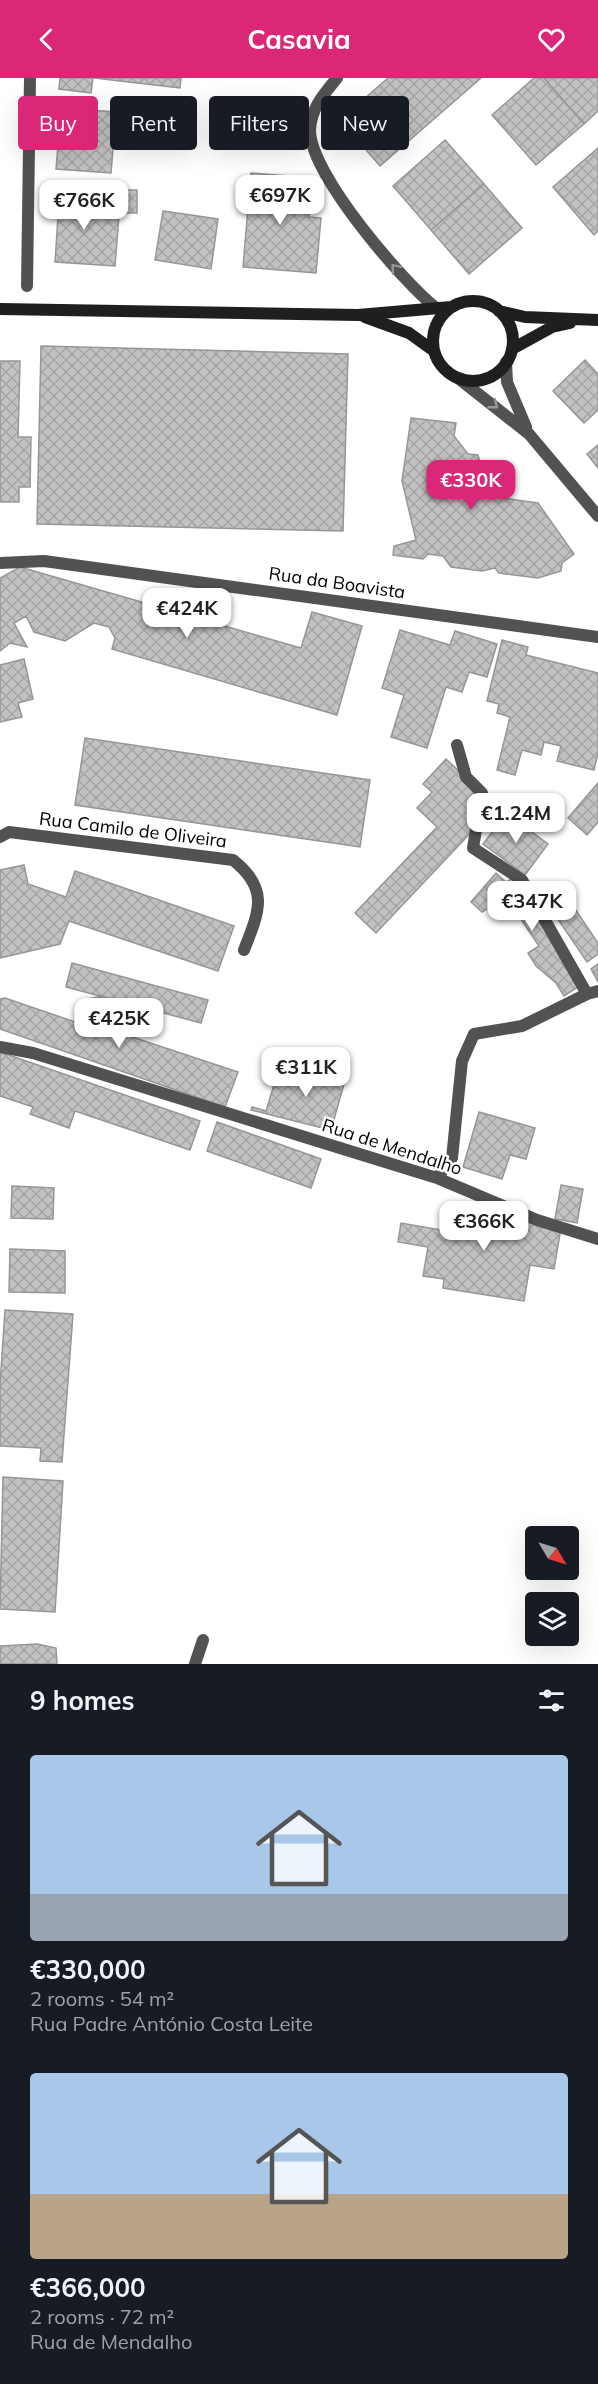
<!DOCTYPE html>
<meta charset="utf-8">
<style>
:root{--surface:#171b24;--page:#242831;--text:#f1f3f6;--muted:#9ea1a6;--accent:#db2777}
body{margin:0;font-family:Mulish,sans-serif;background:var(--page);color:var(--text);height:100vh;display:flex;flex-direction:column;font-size:22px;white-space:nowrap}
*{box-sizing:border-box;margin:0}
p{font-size:20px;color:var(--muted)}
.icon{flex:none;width:33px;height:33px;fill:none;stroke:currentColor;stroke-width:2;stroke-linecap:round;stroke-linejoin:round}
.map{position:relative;height:1586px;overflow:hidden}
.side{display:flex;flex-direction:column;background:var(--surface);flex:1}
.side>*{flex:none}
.top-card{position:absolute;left:18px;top:18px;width:562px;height:54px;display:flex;gap:12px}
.needle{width:39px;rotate:128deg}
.fabs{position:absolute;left:525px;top:1448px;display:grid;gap:12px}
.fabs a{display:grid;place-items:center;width:54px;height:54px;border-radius:6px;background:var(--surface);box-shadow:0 6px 24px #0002;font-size:30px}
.price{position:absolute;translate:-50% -51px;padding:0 14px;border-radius:12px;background:#fff;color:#222;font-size:20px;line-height:39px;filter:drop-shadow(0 2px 3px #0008)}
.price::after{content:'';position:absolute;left:50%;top:36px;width:18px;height:14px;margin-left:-9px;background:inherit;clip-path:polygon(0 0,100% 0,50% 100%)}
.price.on{background:var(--accent);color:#fff}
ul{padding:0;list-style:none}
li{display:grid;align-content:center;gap:12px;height:318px;padding:0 30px}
li span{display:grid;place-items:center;height:186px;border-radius:6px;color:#555}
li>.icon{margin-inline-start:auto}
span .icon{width:108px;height:108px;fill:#fffc;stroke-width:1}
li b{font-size:26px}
h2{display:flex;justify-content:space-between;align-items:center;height:72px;padding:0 30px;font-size:26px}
.pill{padding:0 21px;border-radius:6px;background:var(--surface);box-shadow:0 6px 24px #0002;font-size:21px;line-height:54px}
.pill.on{background:var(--accent);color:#fff}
header{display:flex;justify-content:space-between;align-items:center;height:78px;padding:0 30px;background:var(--accent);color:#fff;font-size:27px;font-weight:700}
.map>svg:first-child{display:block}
.building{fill:url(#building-cross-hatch);stroke:#969696;stroke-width:1.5}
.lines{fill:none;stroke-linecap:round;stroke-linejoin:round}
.street{stroke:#525252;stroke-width:12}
.secondary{stroke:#1f1f1f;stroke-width:12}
.oneway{stroke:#979797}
.labels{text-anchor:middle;stroke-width:5;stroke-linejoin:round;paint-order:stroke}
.street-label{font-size:18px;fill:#000;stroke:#fff}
</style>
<header><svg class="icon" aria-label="back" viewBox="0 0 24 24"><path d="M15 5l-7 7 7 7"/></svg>Casavia<svg class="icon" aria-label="heart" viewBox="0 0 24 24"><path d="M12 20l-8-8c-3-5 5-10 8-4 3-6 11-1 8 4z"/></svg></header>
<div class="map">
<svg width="598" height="1586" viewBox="0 0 598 1586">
<defs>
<pattern id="building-cross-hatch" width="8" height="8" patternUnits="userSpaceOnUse" patternTransform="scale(1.5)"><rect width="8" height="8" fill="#c2c2c2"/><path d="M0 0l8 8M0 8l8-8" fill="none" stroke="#a5a5a5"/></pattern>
</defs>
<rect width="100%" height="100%" fill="#fff"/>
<path class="building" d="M60 0H93L91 15 59 11Z
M94 0H181L180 10Z
M388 0H481L380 88 340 42Z
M534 0H544L584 46 536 87 492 37Z
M544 0H598V33L584 46Z
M61 30 116 34 111 95 56 91Z
M445 62 484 106 431 152 393 108Z
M598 70V153L594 157 553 109Z
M251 95 301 99 299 120 311 121 309 139 321 140 316 195 243 189Z
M484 106 522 150 469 196 431 152Z
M60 109 90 111 89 136 119 138 115 188 55 184Z
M92 112H137V135H91Z
M163 133 218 141 211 191 155 182Z
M41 268 348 276 343 453 37 446Z
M585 282 598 296V332L584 345 553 313Z
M0 283H20L18 359H31L30 409H19V424H0Z
M411 340 456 345 454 358 468 376 478 377 482 391 492 392 495 395 502 420 538 425 574 476 562 485 561 493 538 500 499 495 495 490 482 493 451 489 443 478 428 476 423 481 393 477 394 468 416 462 402 403Z
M598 367V390L587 376Z
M20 489 301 570 312 534 362 548 337 637 112 571 115 560 109 549 94 545 65 563 34 554 26 538 14 545 27 569 10 565 0 573V500Z
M400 552 450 567 455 553 497 566 487 599 469 594 462 614 446 609 427 670 391 659 404 617 382 610Z
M502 562 528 569 526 577 598 595V675L594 692 557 683 561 668 544 664 541 677 522 672 515 697 497 692 510 639 497 635 499 626 487 623Z
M24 581 33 621 18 625 22 639 0 644V587Z
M85 660 370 702 360 769 75 727Z
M446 681 496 728 376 855 355 835 437 749 417 730 432 714 423 706Z
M598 705V744L587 757 568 740Z
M506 735 548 766 525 797 483 766Z
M24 787 28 806 66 819 75 793 234 848 218 893 69 843 60 866 0 880V792Z
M496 795 506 804 515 799 584 905 564 918 556 905 536 888 528 875 539 868 506 819 482 834 471 824Z
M569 822 598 865V876L587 884 553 834Z
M72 885 208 922 201 945 66 909Z
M598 886V904L591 891Z
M98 919 117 925 108 951 238 994 225 1029 0 951V921L5 920 84 947 93 945 87 921Z
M0 974 200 1043 190 1072 75 1033 69 1050 30 1036 33 1029 0 1018Z
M279 990 322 1002 325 993 346 999 331 1052 251 1032 252 1029 266 1033Z
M479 1034 535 1050 526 1081 510 1077 502 1101 463 1089Z
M217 1044 321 1081 311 1110 207 1073Z
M561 1107 583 1111 577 1145 555 1141Z
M12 1108 54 1110 53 1141 11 1140Z
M445 1131 561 1150 554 1191 530 1187 524 1223 443 1210 444 1201 423 1198 428 1169 398 1164 401 1145 441 1152Z
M10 1171 65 1173V1215L9 1214Z
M5 1232 73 1236 62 1384 40 1383 41 1370 0 1368V1307Z
M3 1399 63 1403 55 1534 0 1531Z
M37 1566 56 1570 57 1586H0V1568Z"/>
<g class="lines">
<path class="street" d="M337 0C324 16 311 30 310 52 310 96 402 203 436 230
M27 208 30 0
M506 284 507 304 526 349
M458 300 529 356 598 438
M0 485 44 483 598 559
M457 667 466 699 482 715 473 770 522 802 587 916
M0 759 9 754 233 782C270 811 259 834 244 872
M0 969 33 975 437 1100 537 1142 598 1161
M437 1100 452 1080 462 983 474 956 522 948 587 916 598 913
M195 1586 203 1562"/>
<path class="secondary" d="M433 263a40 40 0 1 1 80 0a40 40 0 1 1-80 0Z
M0 231 358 237 451 229
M499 233 525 239 598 242
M365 239 409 255 434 273
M512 271 552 249 570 245"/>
</g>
<defs><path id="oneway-chevron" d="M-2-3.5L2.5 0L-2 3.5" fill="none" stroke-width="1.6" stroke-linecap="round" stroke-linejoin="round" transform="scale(1.5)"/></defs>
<g class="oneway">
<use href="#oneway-chevron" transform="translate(395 190) rotate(-131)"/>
<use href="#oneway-chevron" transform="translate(494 327) rotate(38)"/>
</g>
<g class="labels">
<g class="street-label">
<text transform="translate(337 505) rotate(8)" y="6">Rua da Boavista</text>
<text transform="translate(133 752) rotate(7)" y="6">Rua Camilo de Oliveira</text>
<text transform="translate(392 1069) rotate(18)" y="6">Rua de Mendalho</text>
</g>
</g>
</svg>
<div class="fabs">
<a><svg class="needle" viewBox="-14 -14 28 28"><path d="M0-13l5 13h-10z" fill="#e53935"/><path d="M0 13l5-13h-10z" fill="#9ea1a6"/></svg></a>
<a><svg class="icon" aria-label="layers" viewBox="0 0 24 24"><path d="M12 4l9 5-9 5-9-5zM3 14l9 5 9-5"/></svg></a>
</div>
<b class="price" style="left:280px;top:148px">€697K</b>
<b class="price" style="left:84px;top:153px">€766K</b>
<b class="price on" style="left:471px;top:433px">€330K</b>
<b class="price" style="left:187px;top:561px">€424K</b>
<b class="price" style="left:516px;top:766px">€1.24M</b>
<b class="price" style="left:532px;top:854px">€347K</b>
<b class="price" style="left:119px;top:971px">€425K</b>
<b class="price" style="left:306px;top:1020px">€311K</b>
<b class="price" style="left:484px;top:1174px">€366K</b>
<div class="top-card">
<a class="pill on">Buy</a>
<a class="pill">Rent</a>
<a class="pill">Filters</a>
<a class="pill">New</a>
</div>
</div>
<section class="side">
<h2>9 homes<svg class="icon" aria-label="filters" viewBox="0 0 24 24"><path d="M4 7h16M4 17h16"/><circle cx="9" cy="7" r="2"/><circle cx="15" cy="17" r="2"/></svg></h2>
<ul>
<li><span style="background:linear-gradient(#a9c7e8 75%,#9aa5b1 0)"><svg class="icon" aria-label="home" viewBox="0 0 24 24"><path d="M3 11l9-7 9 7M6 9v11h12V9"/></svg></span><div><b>€330,000</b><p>2 rooms · 54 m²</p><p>Rua Padre António Costa Leite</p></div></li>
<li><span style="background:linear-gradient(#a9c7e8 65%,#b9a48a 0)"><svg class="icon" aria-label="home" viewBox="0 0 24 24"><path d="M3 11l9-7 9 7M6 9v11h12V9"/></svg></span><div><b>€366,000</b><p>2 rooms · 72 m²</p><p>Rua de Mendalho</p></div></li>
</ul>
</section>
